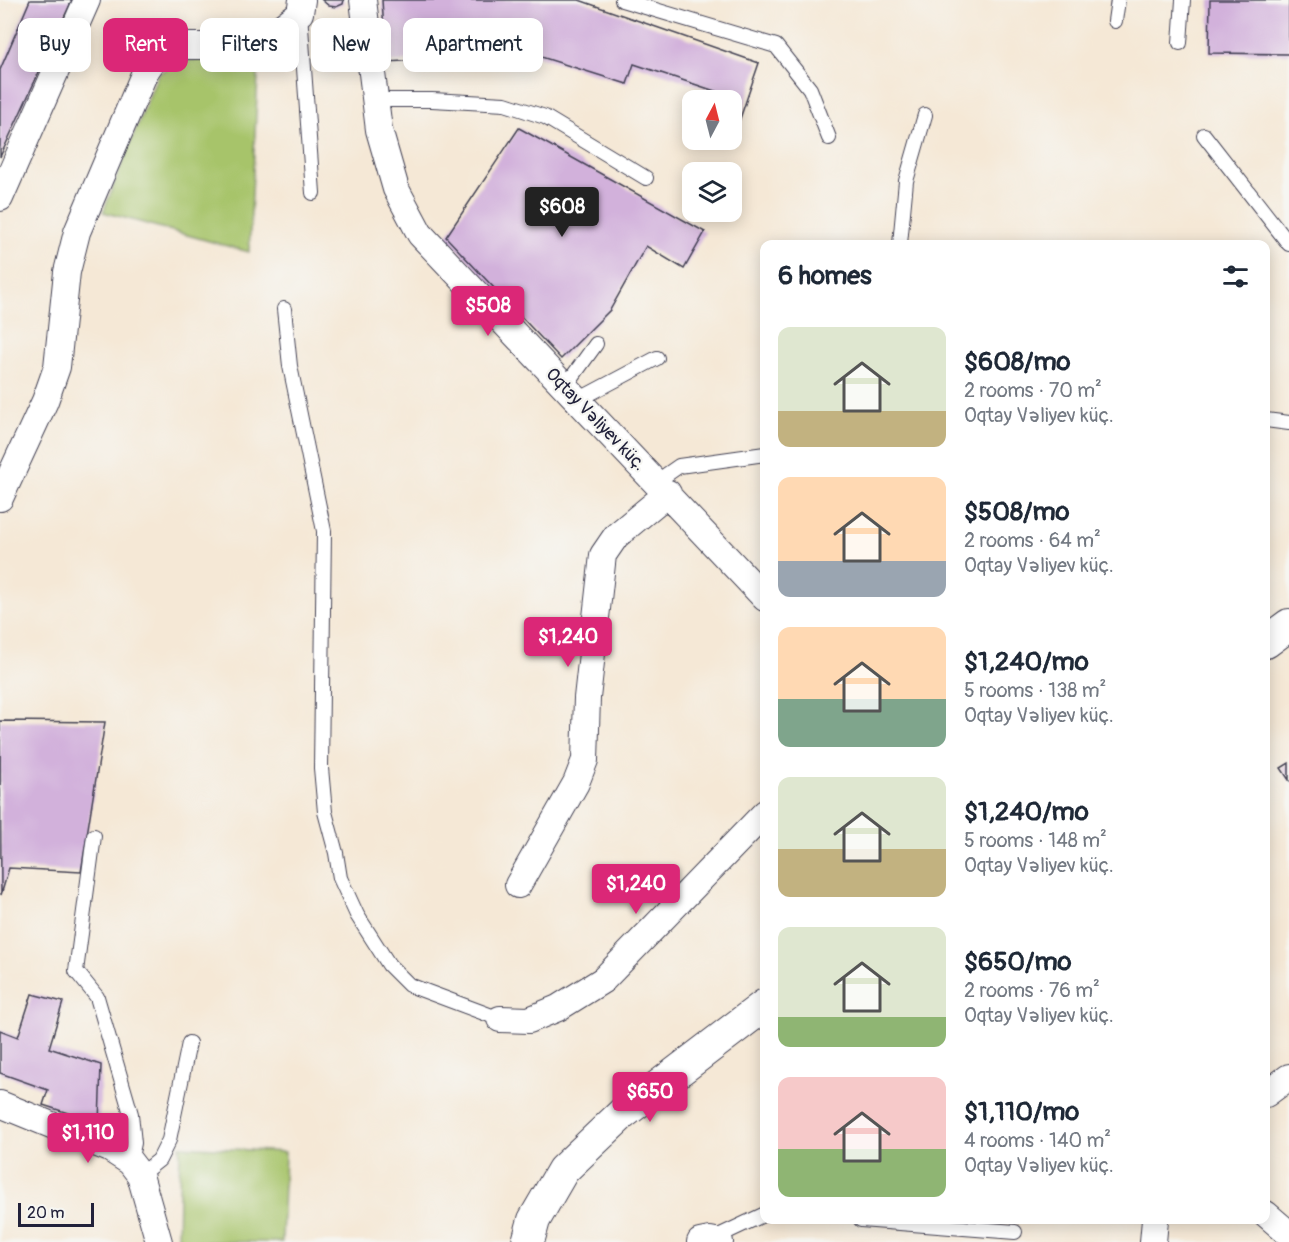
<!DOCTYPE html>
<meta charset="utf-8">
<style>
:root{--surface:#fff;--page:#f2f2f3;--text:#1f2937;--muted:#747a83;--accent:#db2777}
body{margin:0;font-family:Pangolin,sans-serif;background:var(--page);color:var(--text);height:100vh;display:flex;flex-direction:column;font-size:22px;white-space:nowrap}
*{box-sizing:border-box;margin:0}
p{font-size:20px;color:var(--muted)}
.icon{flex:none;width:33px;height:33px;fill:none;stroke:currentColor;stroke-width:2;stroke-linecap:round;stroke-linejoin:round}
.map{position:relative;flex:1;overflow:hidden}
.drawer{position:absolute;left:760px;top:240px;width:510px;height:984px;display:flex;flex-direction:column;background:var(--surface);border-radius:12px;box-shadow:0 3px 15px #0003}
.drawer>*{flex:none}
.guide{position:absolute;left:18px;top:18px;width:570px;height:54px;display:flex;gap:12px}
.needle{width:39px;rotate:7deg}
.controls{position:absolute;left:682px;top:90px;display:grid;gap:12px}
.controls a{display:grid;place-items:center;width:60px;height:60px;border-radius:12px;background:var(--surface);box-shadow:0 3px 15px #0003;font-size:30px}
.scale{position:absolute;left:18px;bottom:15px;width:76px;box-sizing:border-box;padding-left:6px;border:3px solid #22223b;border-top:0;font-size:16px;line-height:21px;white-space:nowrap;color:#22223b;-webkit-text-stroke:4px #f6f6f2;paint-order:stroke}
.price{position:absolute;translate:-50% -51px;padding:0 14px;border-radius:6px;background:var(--accent);color:#fff;font-size:20px;line-height:39px;filter:drop-shadow(0 2px 3px #0008)}
.price::after{content:'';position:absolute;left:50%;top:36px;width:18px;height:14px;margin-left:-9px;background:inherit;clip-path:polygon(0 0,100% 0,50% 100%)}
.price.current{background:#222;color:#fff}
ul{padding:0;list-style:none}
li{display:flex;align-items:center;gap:18px;height:150px;padding:0 18px}
li span{display:grid;place-items:center;flex:none;width:168px;height:120px;border-radius:12px;color:#555}
li>.icon{margin-inline-start:auto}
span .icon{width:72px;height:72px;fill:#fffc;stroke-width:1}
li b{font-size:26px}
h2{display:flex;justify-content:space-between;align-items:center;height:72px;padding:0 18px;font-size:26px}
.chip{padding:0 21px;border-radius:12px;background:var(--surface);box-shadow:0 3px 15px #0003;font-size:21px;line-height:54px}
.chip.current{background:var(--accent);color:#fff}
.map>svg:first-child{display:block}
.green{fill:#a7c46b;stroke:#647353;stroke-width:1.5}
.building{fill:#d2b1db}
.lines{fill:none;stroke-linecap:round;stroke-linejoin:round}
.service-casing{stroke:#424052;stroke-width:16}
.minor-casing{stroke:#424052;stroke-width:28}
.tertiary-casing{stroke:#424052;stroke-width:34}
.service{stroke:#fff;stroke-width:14}
.minor{stroke:#fff;stroke-width:26}
.tertiary{stroke:#fff;stroke-width:32}
.labels{text-anchor:middle;stroke-width:4.5;stroke-linejoin:round;paint-order:stroke}
.street-label{font-size:18px;fill:#22223b;stroke:#f6f6f2}
</style>
<div class="map">
<svg width="1289" height="1242" viewBox="0 0 1289 1242">
<rect width="100%" height="100%" fill="#f6f6f2"/>
<filter id="ink" filterUnits="userSpaceOnUse"><feTurbulence type="fractalNoise" baseFrequency=".0167" numOctaves="2"/><feDisplacementMap in="SourceGraphic" scale="12" xChannelSelector="R" yChannelSelector="G"/><feConvolveMatrix kernelMatrix="1 2 1 2 8 2 1 2 1" color-interpolation-filters="sRGB"/></filter>
<filter id="wash" filterUnits="userSpaceOnUse"><feTurbulence type="fractalNoise" baseFrequency=".008" numOctaves="4" result="noise"/><feDisplacementMap in="SourceGraphic" scale="24" xChannelSelector="R" yChannelSelector="G"/><feGaussianBlur stdDeviation="1.35" result="paint"/><feColorMatrix in="noise" values="0 0 0 0 0 0 0 0 0 0 0 0 0 0 0 0 0 1.4 0 .05"/><feComposite in="paint" operator="in"/></filter>
<g filter="url(#wash)">
<rect width="100%" height="100%" fill="#f5e8d6"/>
<path class="green" d="M259 56 249 252 103 212 158 74 178 61Z
M180 1146 285 1152 282 1242H178Z"/>
<g id="blocks">
<path class="building" d="M30 0H72L0 157V70Z
M322 0H344L343 4 336 7 329 6Z
M382 0H579L759 63 732 142 725 140H732V100H719L721 93 634 64 627 84 456 30 459 58 386 62Z
M1210 0H1289V54L1209 53Z
M519 128 705 232 684 269 646 246 610 310 561 359 446 237Z
M0 721 105 722 81 872 9 868 1 895Z
M1289 763V780L1281 768Z
M32 994 63 1002 49 1048 101 1065 99 1123 43 1105 48 1090 0 1073V1030L18 1037Z"/>
</g>
</g>
<g filter="url(#ink)">
<use href="#blocks" fill-opacity="0" stroke="#424052" stroke-width="1.5"/>
<g class="lines">
<defs>
<path id="service" d="M622 0 776 46 810 89 829 138
M300 13 313 193
M1115 21 1118 0
M1180 43 1183 0
M376 100H432L505 104 545 117 646 178
M1204 135 1289 244
M900 244 906 181 925 115
M284 309 290 366 324 531 321 768 325 812 336 853 340 878 357 915 389 965 409 985 500 1019
M565 387 596 344
M578 400 657 358
M1266 420 1289 423
M656 482 679 466 765 454
M94 836 76 971 97 997 131 1114 134 1143 130 1162
M140 1175 159 1160 169 1140 189 1043
M861 1220 1015 1232
M712 1239 765 1214"/>
<path id="minor" d="M363 0 379 130 396 189 420 234 765 598
M0 198 87 0
M0 498 45 401 57 367 67 272 77 232 145 72 157 55 177 46H239L275 32 300 13 302 0
M518 885 576 783 585 760 587 698 603 555 616 536 668 493
M500 1019 529 1020 558 1008 603 980 765 813
M1266 1094 1289 1077
M0 1104 110 1149 130 1162 140 1175 159 1242
M1266 1214 1289 1234
M700 1242 710 1240 720 1242
M1153 1242 1155 1220"/>
<path id="tertiary" d="M1266 642 1289 625
M528 1242 534 1220 563 1170 622 1114 765 1005"/>
</defs>
<use href="#service" class="service-casing"/>
<use href="#minor" class="minor-casing"/>
<use href="#tertiary" class="tertiary-casing"/>
<use href="#service" class="service"/>
<use href="#minor" class="minor"/>
<use href="#tertiary" class="tertiary"/>
</g>
</g>
<g class="labels">
<g class="street-label">
<text transform="translate(596 419) rotate(46)" y="6">Oqtay Vəliyev küç.</text>
</g>
</g>
</svg>
<div class="controls">
<a><svg class="needle" viewBox="-14 -14 28 28"><path d="M0-13l5 13h-10z" fill="#e53935"/><path d="M0 13l5-13h-10z" fill="#747a83"/></svg></a>
<a><svg class="icon" aria-label="layers" viewBox="0 0 24 24"><path d="M12 4l9 5-9 5-9-5zM3 14l9 5 9-5"/></svg></a>
</div>
<div class="scale">20 m</div>
<b class="price current" style="left:562px;top:238px">$608</b>
<b class="price" style="left:488px;top:337px">$508</b>
<b class="price" style="left:568px;top:668px">$1,240</b>
<b class="price" style="left:636px;top:915px">$1,240</b>
<b class="price" style="left:650px;top:1123px">$650</b>
<b class="price" style="left:88px;top:1164px">$1,110</b>
<div class="guide">
<a class="chip">Buy</a>
<a class="chip current">Rent</a>
<a class="chip">Filters</a>
<a class="chip">New</a>
<a class="chip">Apartment</a>
</div>
<section class="drawer">
<h2>6 homes<svg class="icon" aria-label="filters" viewBox="0 0 24 24"><path d="M4 7h16M4 17h16"/><circle cx="9" cy="7" r="2"/><circle cx="15" cy="17" r="2"/></svg></h2>
<ul>
<li><span style="background:linear-gradient(#dfe7d0 70%,#c2b280 0)"><svg class="icon" aria-label="home" viewBox="0 0 24 24"><path d="M3 11l9-7 9 7M6 9v11h12V9"/></svg></span><div><b>$608/mo</b><p>2 rooms · 70 m²</p><p>Oqtay Vəliyev küç.</p></div></li>
<li><span style="background:linear-gradient(#ffd9b3 70%,#9aa5b1 0)"><svg class="icon" aria-label="home" viewBox="0 0 24 24"><path d="M3 11l9-7 9 7M6 9v11h12V9"/></svg></span><div><b>$508/mo</b><p>2 rooms · 64 m²</p><p>Oqtay Vəliyev küç.</p></div></li>
<li><span style="background:linear-gradient(#ffd9b3 60%,#7fa58c 0)"><svg class="icon" aria-label="home" viewBox="0 0 24 24"><path d="M3 11l9-7 9 7M6 9v11h12V9"/></svg></span><div><b>$1,240/mo</b><p>5 rooms · 138 m²</p><p>Oqtay Vəliyev küç.</p></div></li>
<li><span style="background:linear-gradient(#dfe7d0 60%,#c2b280 0)"><svg class="icon" aria-label="home" viewBox="0 0 24 24"><path d="M3 11l9-7 9 7M6 9v11h12V9"/></svg></span><div><b>$1,240/mo</b><p>5 rooms · 148 m²</p><p>Oqtay Vəliyev küç.</p></div></li>
<li><span style="background:linear-gradient(#dfe7d0 75%,#8fb573 0)"><svg class="icon" aria-label="home" viewBox="0 0 24 24"><path d="M3 11l9-7 9 7M6 9v11h12V9"/></svg></span><div><b>$650/mo</b><p>2 rooms · 76 m²</p><p>Oqtay Vəliyev küç.</p></div></li>
<li><span style="background:linear-gradient(#f6c9c9 60%,#8fb573 0)"><svg class="icon" aria-label="home" viewBox="0 0 24 24"><path d="M3 11l9-7 9 7M6 9v11h12V9"/></svg></span><div><b>$1,110/mo</b><p>4 rooms · 140 m²</p><p>Oqtay Vəliyev küç.</p></div></li>
</ul>
</section>
</div>
